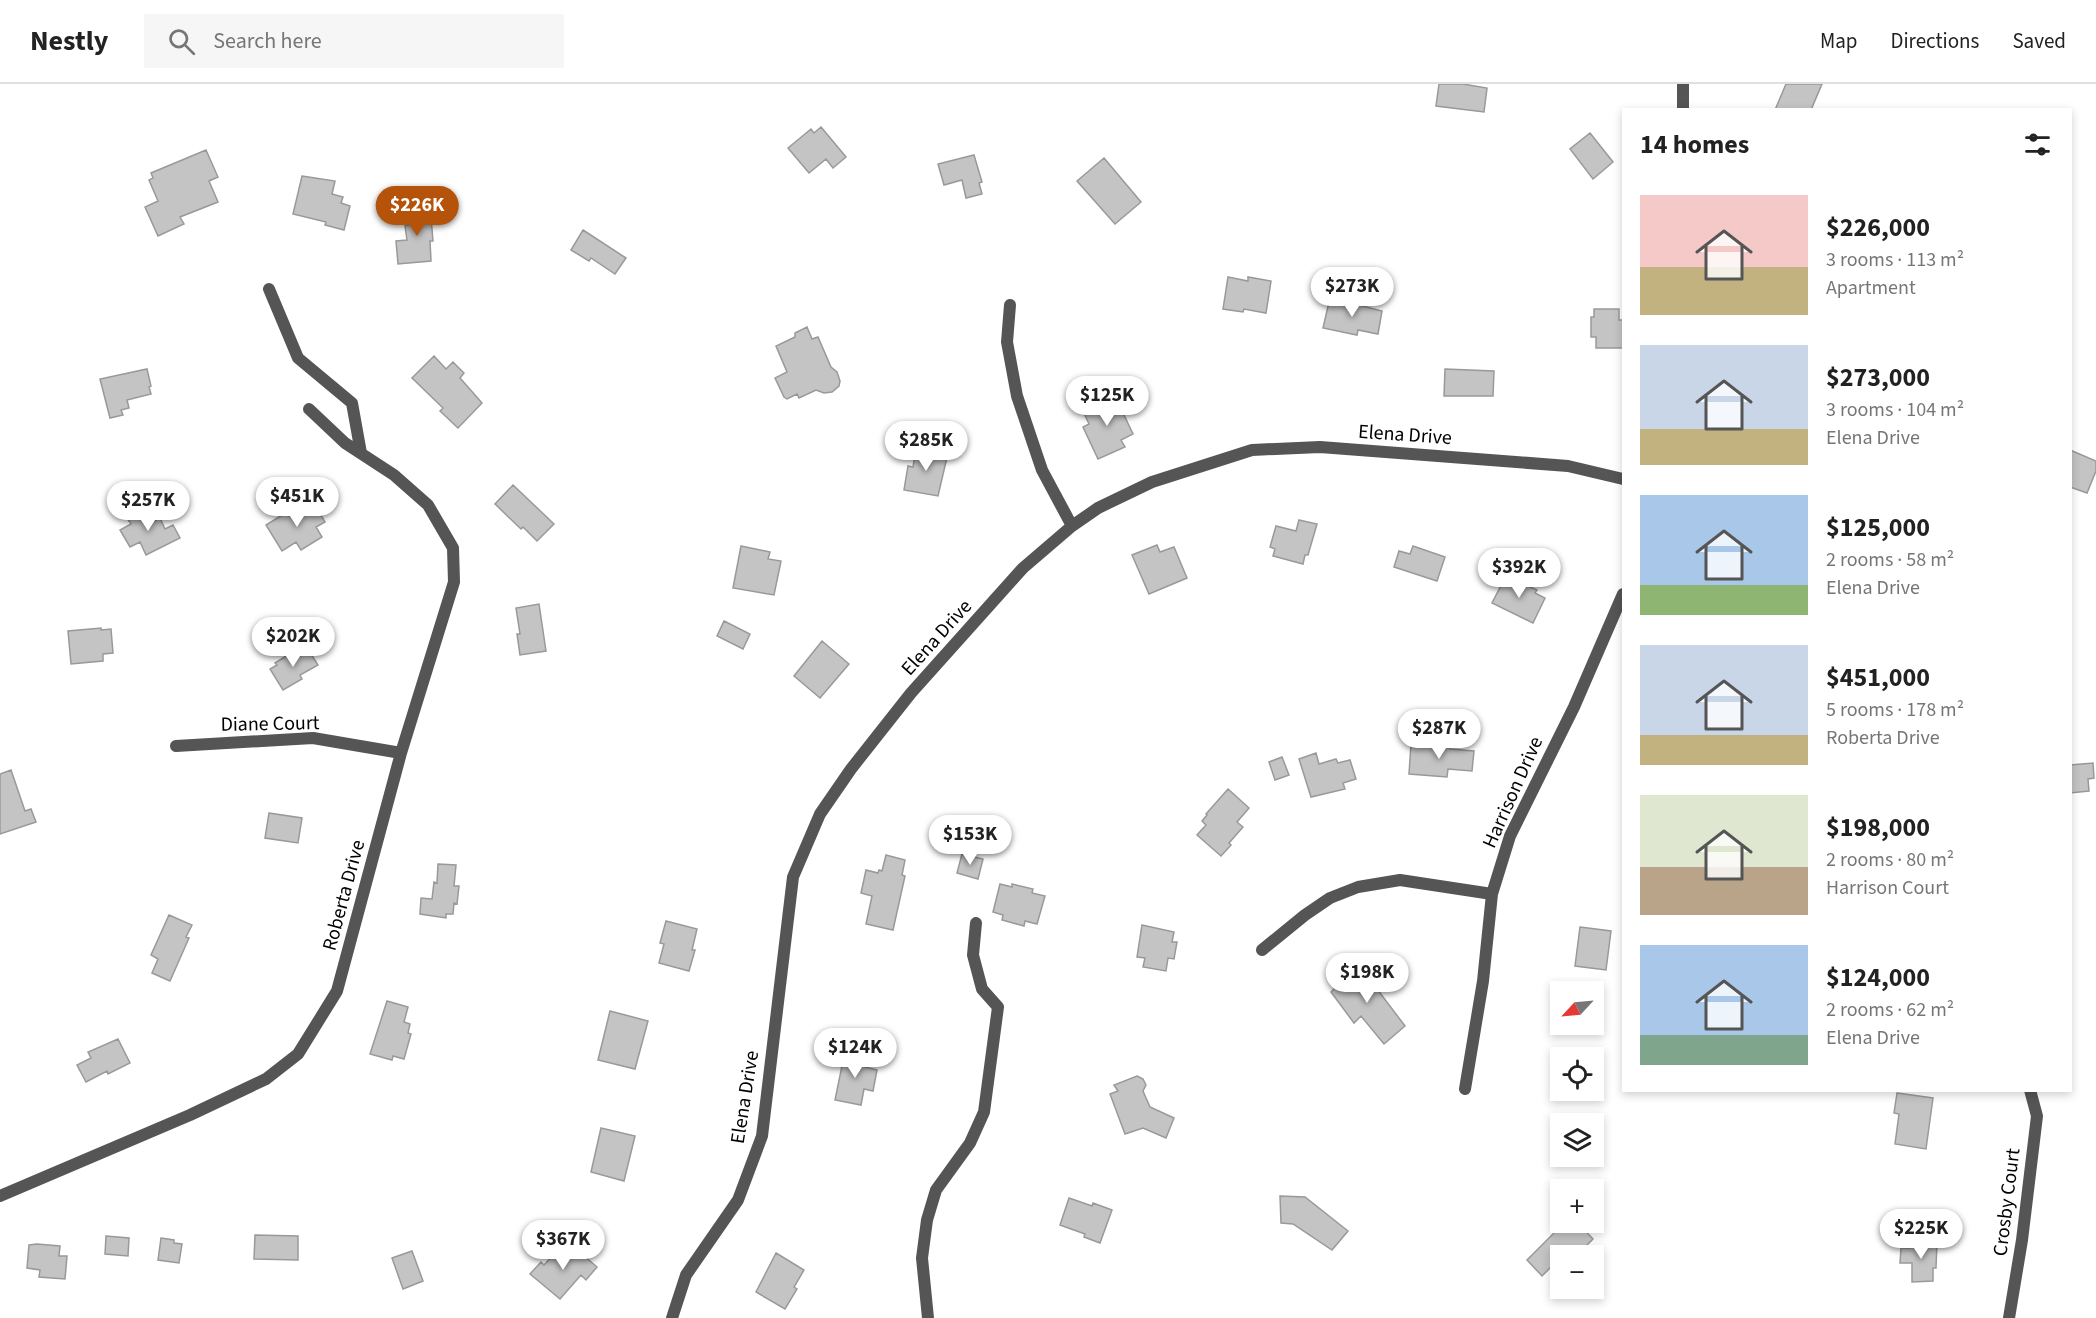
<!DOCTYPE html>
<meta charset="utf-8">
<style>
:root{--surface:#fff;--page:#f6f6f6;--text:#222;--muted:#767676;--line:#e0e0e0;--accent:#b45309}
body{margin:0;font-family:"Source Sans 3",sans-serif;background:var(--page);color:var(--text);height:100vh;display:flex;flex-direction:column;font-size:22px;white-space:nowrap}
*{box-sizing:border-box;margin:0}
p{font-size:20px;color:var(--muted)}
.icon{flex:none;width:33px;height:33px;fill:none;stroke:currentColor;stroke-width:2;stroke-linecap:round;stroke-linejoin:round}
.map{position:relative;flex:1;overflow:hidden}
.sheet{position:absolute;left:1622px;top:24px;width:450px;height:984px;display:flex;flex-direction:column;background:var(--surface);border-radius:0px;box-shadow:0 3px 9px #0003}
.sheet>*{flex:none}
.needle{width:39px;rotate:244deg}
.tools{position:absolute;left:1550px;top:897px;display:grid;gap:12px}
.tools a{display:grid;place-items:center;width:54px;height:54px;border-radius:0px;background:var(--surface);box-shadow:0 3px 9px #0003;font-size:30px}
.price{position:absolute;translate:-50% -51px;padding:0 14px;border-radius:21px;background:#fff;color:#222;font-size:20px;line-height:39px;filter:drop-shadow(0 2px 3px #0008)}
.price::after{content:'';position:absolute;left:50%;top:36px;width:18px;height:14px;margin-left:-9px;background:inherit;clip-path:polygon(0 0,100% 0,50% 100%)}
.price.current{background:var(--accent);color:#fff}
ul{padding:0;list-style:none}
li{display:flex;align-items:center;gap:18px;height:150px;padding:0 18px}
li span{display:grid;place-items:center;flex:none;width:168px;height:120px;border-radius:0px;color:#555}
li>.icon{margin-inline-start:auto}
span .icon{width:72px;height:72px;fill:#fffc;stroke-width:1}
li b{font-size:26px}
h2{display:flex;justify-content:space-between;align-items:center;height:72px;padding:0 18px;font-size:26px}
header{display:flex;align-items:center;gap:36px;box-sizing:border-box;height:84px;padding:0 30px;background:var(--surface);border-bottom:2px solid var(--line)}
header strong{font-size:28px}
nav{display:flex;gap:33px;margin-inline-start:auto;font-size:21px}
.search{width:420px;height:54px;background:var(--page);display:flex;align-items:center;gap:15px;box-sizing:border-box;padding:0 21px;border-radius:0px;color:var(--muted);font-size:22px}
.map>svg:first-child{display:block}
.building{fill:#c4c4c4;stroke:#999;stroke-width:1.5}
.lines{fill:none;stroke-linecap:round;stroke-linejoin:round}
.street{stroke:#555;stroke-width:12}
.labels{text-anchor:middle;stroke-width:5;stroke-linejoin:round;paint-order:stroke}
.street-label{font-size:20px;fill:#000;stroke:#fff}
</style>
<header>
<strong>Nestly</strong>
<div class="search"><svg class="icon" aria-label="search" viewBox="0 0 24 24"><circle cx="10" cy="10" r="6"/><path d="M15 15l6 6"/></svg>Search here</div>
<nav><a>Map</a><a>Directions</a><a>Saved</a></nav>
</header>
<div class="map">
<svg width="2096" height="1234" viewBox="0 0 2096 1234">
<rect width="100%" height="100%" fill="#fff"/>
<path class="building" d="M1439 0H1463L1487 4 1484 28 1436 22Z
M1786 0H1822L1811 26H1775Z
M821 43 846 73 833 84 826 75 809 89 788 64 811 45 814 49Z
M1590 49 1613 78 1593 95 1570 65Z
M206 66 218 93 209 97 218 118 180 133 184 140 158 152 145 123 158 117 149 96 153 94 151 89Z
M974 71 982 98 979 99 982 110 966 114 962 96 944 101 938 80Z
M1104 74 1141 118 1115 140 1077 97Z
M302 92 335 97 332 110 343 113 341 119 350 122 344 146 325 141 326 138 293 130Z
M430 121 433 157H430L431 177 398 180 396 157 407 156 405 142 409 141 407 123Z
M583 146 626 174 615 190 591 174 589 177 571 166Z
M1228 193 1248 197V193L1271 197 1266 229 1244 225 1243 228 1223 225Z
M1339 216 1382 227 1378 250 1358 246 1357 251 1323 244 1329 218 1338 220Z
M1594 225H1619V236H1623V264H1596V253H1591V233H1594Z
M807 243 812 255 818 253 831 283 837 288 840 297 839 302 832 308 824 309 816 306 799 314 797 310 787 315 784 313 775 294 787 288 776 262 795 253V249Z
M434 272 446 285 453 278 464 289 460 294 482 319 458 344 440 327 443 324 412 294Z
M147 285 151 302 149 303 151 310 127 316 129 324 121 326 123 331 110 334 100 295Z
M1445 285 1494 287 1493 312H1444Z
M1115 312 1133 350 1121 356 1125 363 1098 375 1083 343 1089 340 1083 327Z
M916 363 948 369 938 412 904 406 908 382 913 383Z
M2070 366 2096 377V387L2087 409 2070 403Z
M513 401 554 440 537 457 523 443 521 445 495 420Z
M313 418 325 438 316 443 322 453 301 466 296 458 282 467 266 441 287 428 289 432Z
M146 423 154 437 160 434 165 445 173 441 180 454 146 471 140 458 130 463 120 446 131 440 127 434Z
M1299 436 1317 440 1308 471H1305L1303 480 1273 472 1275 465 1270 463 1276 442 1296 447Z
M1157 461 1160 468 1174 463 1187 494 1149 510 1132 471Z
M741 462 770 468 768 475 781 477 774 511 733 504Z
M1413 462 1445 473 1437 497 1394 483 1399 467 1410 470Z
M1506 492 1537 506 1535 509 1545 514 1533 539 1492 519Z
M539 520 546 567 520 571 517 550H520L516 524Z
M724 537 750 550 743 565 717 552Z
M101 544V546L111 545 113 569 103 570V577L71 580 68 547Z
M822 557 849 580 820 614 794 592Z
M296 566 300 572 309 567 318 581 300 591 302 595 283 606 270 585 277 581 275 579Z
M1411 660 1450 662V665L1474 667 1472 687 1448 685 1447 693 1409 690Z
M1316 669 1319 680 1336 675 1338 679 1350 676 1356 695 1343 699 1345 705 1311 713 1299 675Z
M1282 673 1289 691 1275 696 1269 678Z
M2093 679 2094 694 2088 695 2089 707 2070 709V681Z
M11 686 25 727 31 725 36 738 0 750V690Z
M1228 705 1249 724 1237 738 1243 743 1229 759 1231 761 1221 772 1197 751 1206 741 1202 737 1207 731 1206 730Z
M269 729 302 734 298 759 265 754Z
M962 770 983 775 978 795 957 789Z
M886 771 905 776 902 791 905 792 893 846 866 840 872 812 861 809 866 786 878 789 879 786 882 787Z
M438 780 456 781 454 802H459L457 820 454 819 453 830H446V834L420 830 421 814 432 815 434 798 437 799Z
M1000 800 1012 803V800L1033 805 1032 809 1045 812 1037 840 1025 837 1024 842 1002 836 1003 831 993 828Z
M169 831 192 841 186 853 189 854 170 897 152 889 158 875 151 871Z
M666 837 697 845 692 866H695L689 887 659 879 664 860 660 859Z
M1142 841 1174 848 1172 858H1177L1174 875 1168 874 1166 887 1143 883 1145 874 1137 873Z
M1580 843 1611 847 1606 886 1575 882Z
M1369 886 1371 897 1405 942 1384 960 1361 932 1354 939 1331 908 1340 899V889Z
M387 917 408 923 404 938 410 940 408 949 411 950 404 975 393 972 392 976 370 970Z
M610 927 648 937 635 985 598 976Z
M118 955 130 979 108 990 107 987 86 998 77 981 91 974 88 968Z
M845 967 867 971 865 983 877 986 873 1007 864 1005 861 1021 835 1016Z
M1137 992 1143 995 1146 1001 1143 1007 1150 1023 1174 1034 1166 1054 1143 1044 1125 1050 1110 1010 1118 1007 1114 1001Z
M1897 1009 1933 1014 1926 1065 1895 1060 1899 1030 1894 1029Z
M601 1044 635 1052 624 1097 591 1088Z
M1280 1112 1305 1113 1348 1147 1332 1166 1293 1140 1281 1139Z
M1069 1114 1092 1122 1093 1119 1112 1126 1100 1159 1084 1153 1085 1150 1060 1141Z
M1565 1138H1577L1593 1155 1577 1171 1570 1164 1563 1172H1560V1174L1542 1192 1527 1176Z
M255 1151 298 1152V1176L254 1175Z
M106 1152 129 1154 128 1172 105 1170Z
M161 1154 174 1156V1159L182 1160 179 1179 158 1176Z
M1910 1158H1937L1936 1184H1933V1197L1912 1198V1179H1900L1901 1164H1910Z
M569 1159 597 1183 586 1196 581 1191 560 1215 530 1190 541 1178 544 1181 556 1168 559 1171Z
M37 1160 60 1162 59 1172H67L65 1195 39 1193 40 1186 27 1184 29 1161Z
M412 1167 423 1197 403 1205 392 1174Z
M776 1169 804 1186 794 1203 797 1205 785 1225 756 1208Z"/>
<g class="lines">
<path class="street" d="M1683 26V0
M269 205 298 274 352 319 361 369
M1010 221 1007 258 1017 312 1042 386 1072 442
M176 662 313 654 401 669
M1262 866 1305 831 1330 814 1358 803 1400 796 1492 810
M1465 1005 1483 897 1492 810 1510 752 1574 623 1623 510
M0 1112 190 1031 266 995 298 970 337 907 401 669 454 498 453 464 428 421 394 391 345 359 309 325
M672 1234 686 1191 738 1116 762 1052 793 793 820 730 851 685 911 609 1023 484 1072 442 1098 424 1152 398 1252 366 1320 363 1568 382 1623 395
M928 1234 922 1174 927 1136 936 1106 970 1059 984 1028 998 923 982 905 973 871 976 839
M2009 1234 2022 1156 2037 1032 2030 1006"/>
</g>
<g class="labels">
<g class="street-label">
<text transform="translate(1405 350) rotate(4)" y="7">Elena Drive</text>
<text transform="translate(936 553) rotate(-48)" y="7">Elena Drive</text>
<text transform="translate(270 639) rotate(-1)" y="7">Diane Court</text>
<text transform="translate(1512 708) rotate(-66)" y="7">Harrison Drive</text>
<text transform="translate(343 811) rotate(-75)" y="7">Roberta Drive</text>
<text transform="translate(744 1013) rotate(-81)" y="7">Elena Drive</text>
<text transform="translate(2006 1118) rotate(-83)" y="7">Crosby Court</text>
</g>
</g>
</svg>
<div class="tools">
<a><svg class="needle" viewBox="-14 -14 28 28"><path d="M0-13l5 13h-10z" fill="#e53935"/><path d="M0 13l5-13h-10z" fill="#767676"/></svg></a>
<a><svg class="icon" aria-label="locate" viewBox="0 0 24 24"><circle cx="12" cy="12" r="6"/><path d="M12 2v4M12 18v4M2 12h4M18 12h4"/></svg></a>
<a><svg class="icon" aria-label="layers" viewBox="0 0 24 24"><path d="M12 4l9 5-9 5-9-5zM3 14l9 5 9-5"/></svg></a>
<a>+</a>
<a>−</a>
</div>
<b class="price current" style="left:417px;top:153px">$226K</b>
<b class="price" style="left:1352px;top:234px">$273K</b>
<b class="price" style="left:1107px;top:343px">$125K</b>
<b class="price" style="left:926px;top:388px">$285K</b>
<b class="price" style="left:297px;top:444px">$451K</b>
<b class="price" style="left:148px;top:448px">$257K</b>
<b class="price" style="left:1519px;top:515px">$392K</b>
<b class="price" style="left:293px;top:584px">$202K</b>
<b class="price" style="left:1439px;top:676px">$287K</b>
<b class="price" style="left:970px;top:782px">$153K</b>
<b class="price" style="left:1367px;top:920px">$198K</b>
<b class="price" style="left:855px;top:995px">$124K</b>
<b class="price" style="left:1921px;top:1176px">$225K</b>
<b class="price" style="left:563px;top:1187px">$367K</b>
<section class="sheet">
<h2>14 homes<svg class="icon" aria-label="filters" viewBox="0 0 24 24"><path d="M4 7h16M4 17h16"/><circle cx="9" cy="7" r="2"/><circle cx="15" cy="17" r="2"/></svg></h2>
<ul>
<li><span style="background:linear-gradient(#f6c9c9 60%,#c2b280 0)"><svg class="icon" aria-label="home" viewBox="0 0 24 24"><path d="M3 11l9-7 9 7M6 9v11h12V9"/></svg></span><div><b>$226,000</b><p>3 rooms · 113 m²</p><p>Apartment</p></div></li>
<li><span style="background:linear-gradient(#c9d6e8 70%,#c2b280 0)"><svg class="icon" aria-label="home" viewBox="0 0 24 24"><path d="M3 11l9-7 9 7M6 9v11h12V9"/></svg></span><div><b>$273,000</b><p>3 rooms · 104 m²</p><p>Elena Drive</p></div></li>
<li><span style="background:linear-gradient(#a9c7e8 75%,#8fb573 0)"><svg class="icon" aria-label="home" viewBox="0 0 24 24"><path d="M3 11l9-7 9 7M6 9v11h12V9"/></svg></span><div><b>$125,000</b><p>2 rooms · 58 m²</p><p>Elena Drive</p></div></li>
<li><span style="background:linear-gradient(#c9d6e8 75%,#c2b280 0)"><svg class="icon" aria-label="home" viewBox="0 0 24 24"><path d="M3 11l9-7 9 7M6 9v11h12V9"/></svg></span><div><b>$451,000</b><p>5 rooms · 178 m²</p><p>Roberta Drive</p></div></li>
<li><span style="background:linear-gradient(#dfe7d0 60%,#b9a48a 0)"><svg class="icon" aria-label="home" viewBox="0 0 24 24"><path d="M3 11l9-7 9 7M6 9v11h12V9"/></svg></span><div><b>$198,000</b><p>2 rooms · 80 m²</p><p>Harrison Court</p></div></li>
<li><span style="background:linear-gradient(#a9c7e8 75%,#7fa58c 0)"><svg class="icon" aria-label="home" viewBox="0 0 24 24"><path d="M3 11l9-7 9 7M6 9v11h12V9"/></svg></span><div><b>$124,000</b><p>2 rooms · 62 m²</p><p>Elena Drive</p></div></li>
</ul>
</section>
</div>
